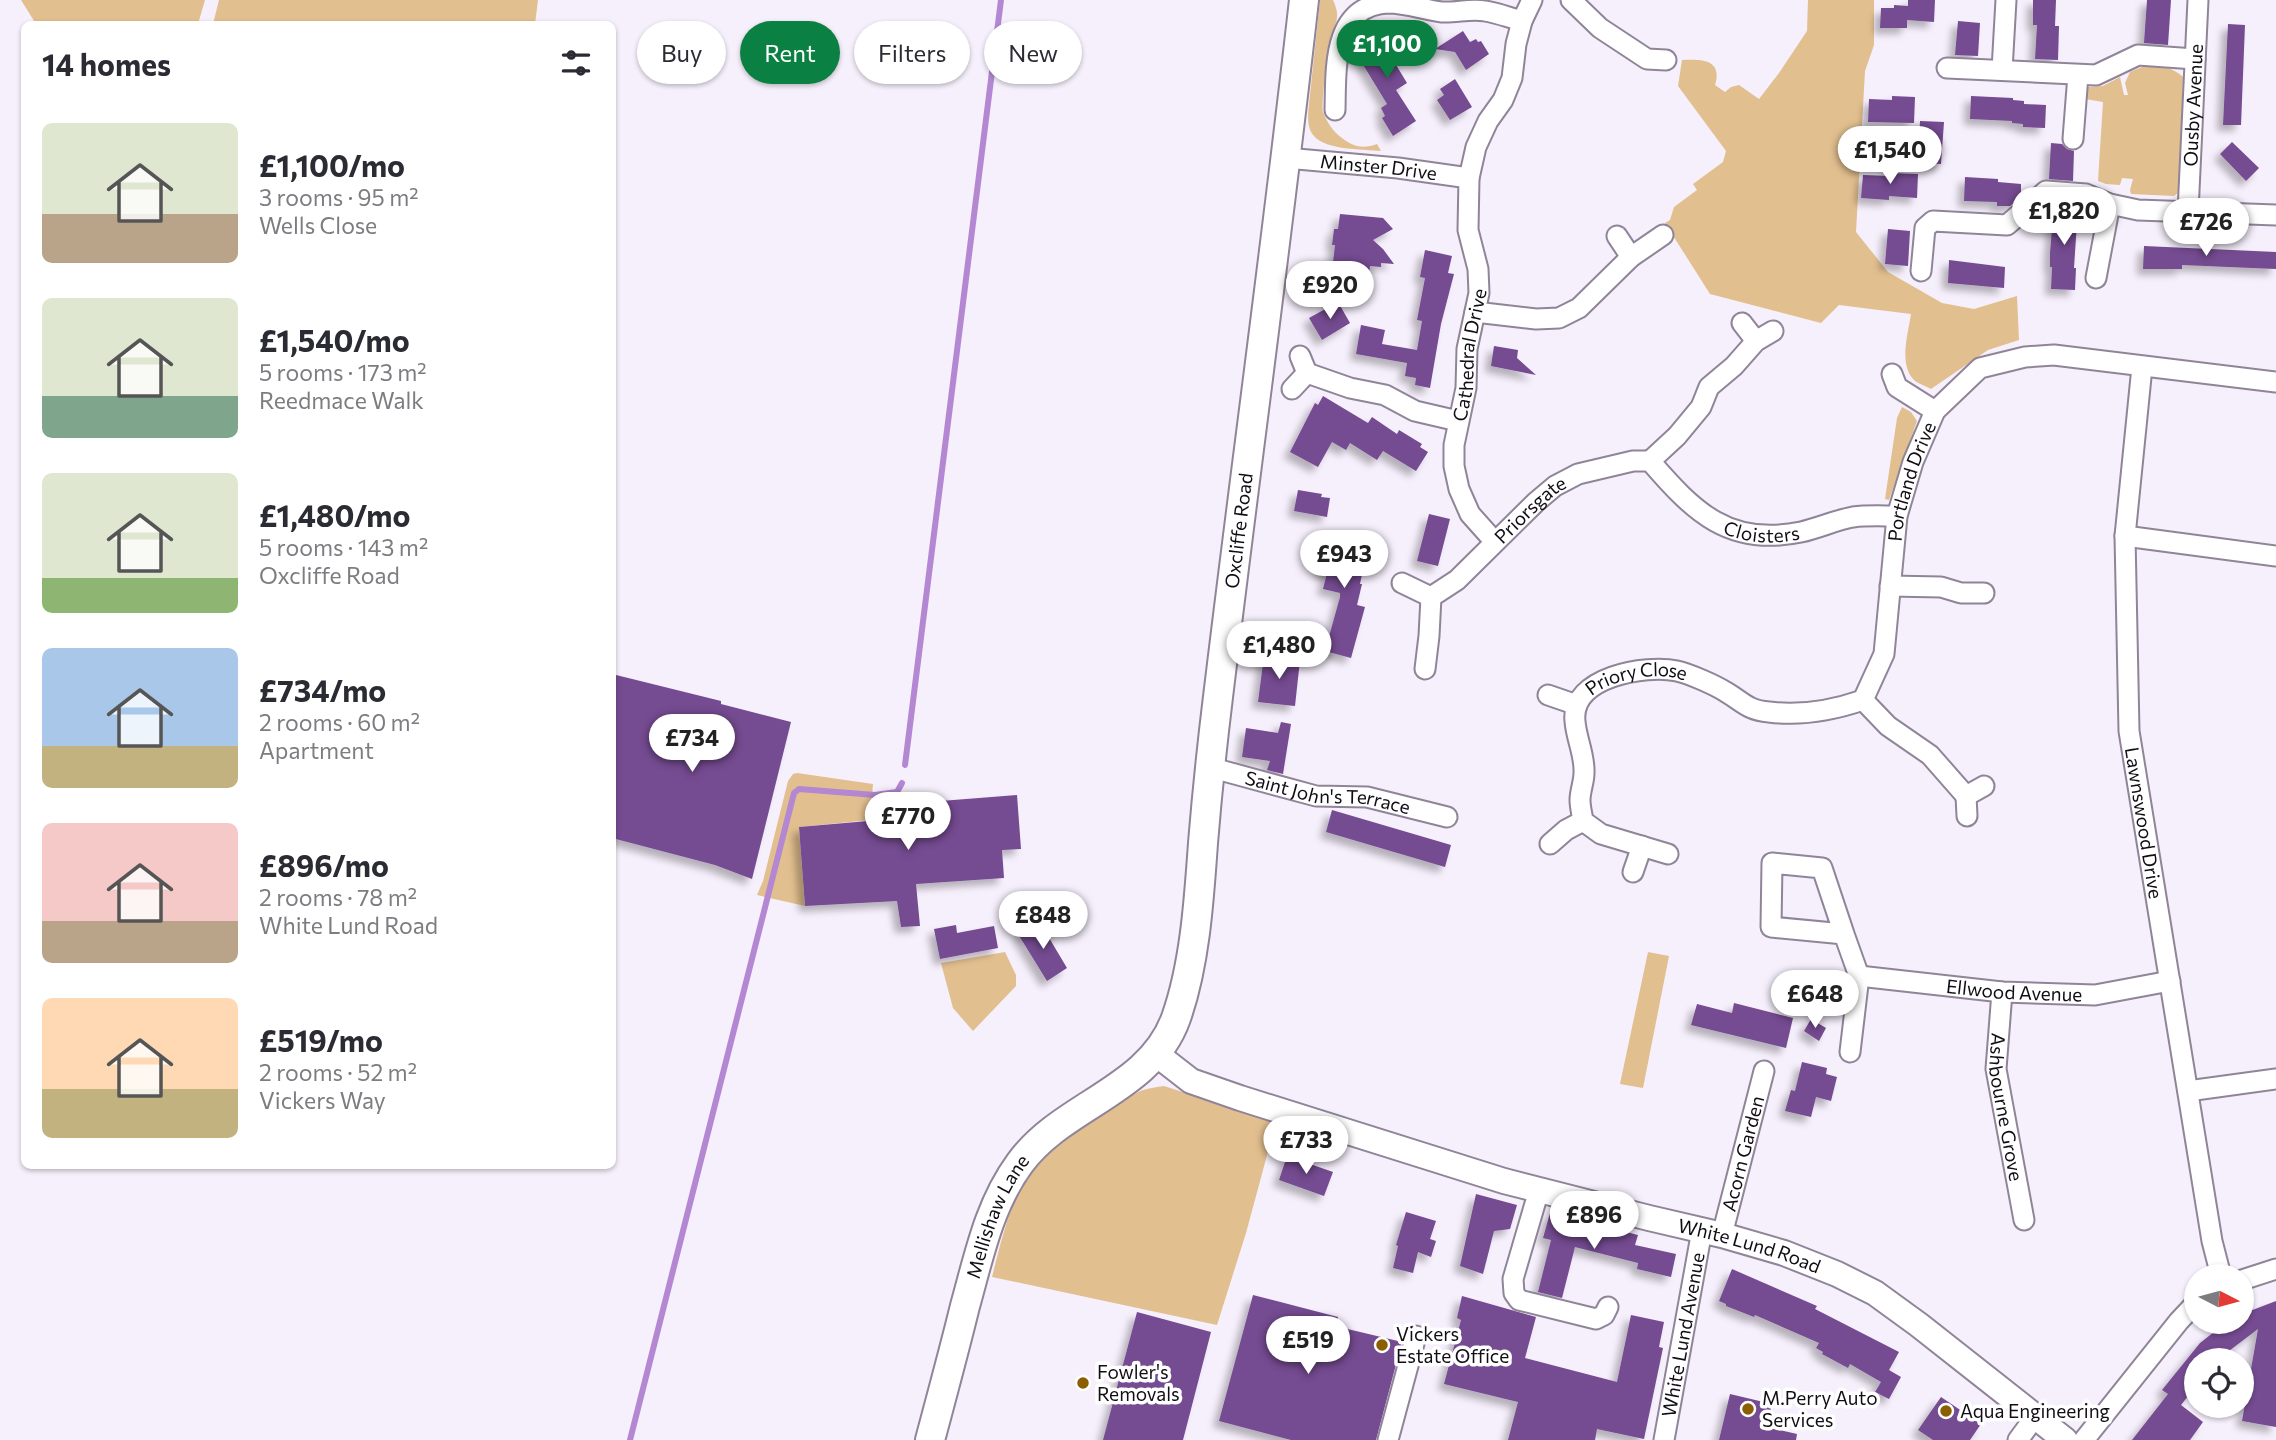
<!DOCTYPE html>
<meta charset="utf-8">
<style>
:root{--surface:#fff;--page:#f7f7f7;--text:#2b2b33;--muted:#7c7c81;--accent:#0b8043}
body{margin:0;font-family:Commissioner,sans-serif;background:var(--page);color:var(--text);height:100vh;display:flex;flex-direction:column;font-size:26px;white-space:nowrap}
*{box-sizing:border-box;margin:0}
p{font-size:23px;color:var(--muted)}
.icon{flex:none;width:38px;height:38px;fill:none;stroke:currentColor;stroke-width:2;stroke-linecap:round;stroke-linejoin:round}
.map{position:relative;flex:1;overflow:hidden}
.side{position:absolute;left:21px;top:21px;width:595px;height:1148px;display:flex;flex-direction:column;background:var(--surface);border-radius:10px;box-shadow:0 2px 5px #0004}
.side>*{flex:none}
.hud{position:absolute;left:637px;top:21px;width:665px;height:63px;display:flex;gap:14px}
.needle{width:46px;rotate:96deg}
.controls{position:absolute;left:2184px;top:1264px;display:grid;gap:14px}
.controls a{display:grid;place-items:center;width:70px;height:70px;border-radius:50%;background:var(--surface);box-shadow:0 2px 5px #0004;font-size:35px}
.price{position:absolute;translate:-50% -60px;padding:0 16px;border-radius:24px;background:#fff;color:#222;font-size:23px;line-height:46px;filter:drop-shadow(0 2px 4px #0008)}
.price::after{content:'';position:absolute;left:50%;top:42px;width:21px;height:16px;margin-left:-10px;background:inherit;clip-path:polygon(0 0,100% 0,50% 100%)}
.price.on{background:var(--accent);color:#fff}
ul{padding:0;list-style:none}
li{display:flex;align-items:center;gap:21px;height:175px;padding:0 21px}
li span{display:grid;place-items:center;flex:none;width:196px;height:140px;border-radius:10px;color:#555}
li>.icon{margin-inline-start:auto}
span .icon{width:84px;height:84px;fill:#fffc;stroke-width:1}
li b{font-size:30px}
h2{display:flex;justify-content:space-between;align-items:center;height:84px;padding:0 21px;font-size:30px}
.pill{padding:0 24px;border-radius:32px;background:var(--surface);box-shadow:0 2px 5px #0004;font-size:24px;line-height:63px}
.pill.on{background:var(--accent);color:#fff}
.map>svg:first-child{display:block}
.green{fill:#e2bf8f}
.lines{fill:none;stroke-linecap:round;stroke-linejoin:round}
.stream{stroke:#b387d2;stroke-width:6}
.building{fill:#754b91;filter:url(#shadow)}
.minor-casing{stroke:#908499;stroke-width:23}
.tertiary-casing{stroke:#908499;stroke-width:28}
.secondary-casing{stroke:#908499;stroke-width:32}
.minor{stroke:#fff;stroke-width:19}
.tertiary{stroke:#fff;stroke-width:24}
.secondary{stroke:#fff;stroke-width:28}
.poi-dot{fill:#8b5e02;stroke:#fff;stroke-width:2.5}
.labels{text-anchor:middle;stroke-width:7;stroke-linejoin:round;paint-order:stroke}
.street-label{font-size:19px;fill:#110d14;stroke:#fff}
.poi-label{font-size:19px;fill:#110d14;stroke:#fff;text-anchor:start}
</style>
<div class="map">
<svg width="2276" height="1440" viewBox="0 0 2276 1440">
<defs>
<filter id="shadow"><feDropShadow dx="-6" dy="6" stdDeviation="3.5" flood-color="#0004"/></filter>
</defs>
<rect width="100%" height="100%" fill="#f6effc"/>
<path class="green" d="M21 0H205L198 24H36Z
M219 0H538L535 24H213Z
M1320 0H1333C1342 19 1334 24 1330 42 1327 50 1321 106 1323 112 1327 122 1333 132 1342 138 1353 147 1364 149 1377 144L1381 151C1363 149 1321 151 1311 132 1307 124 1308 113 1309 104Z
M1808 0H1874V45L1865 71 1856 232 1888 272 1942 303 1974 309 2017 296 2019 340 1988 350 1931 389C1926 386 1919 384 1915 381 1898 366 1908 334 1911 314L1839 305 1821 323 1710 294 1665 223 1670 220 1674 207 1697 190 1693 184 1723 162 1726 151 1678 86 1682 60C1701 59 1723 59 1715 85L1725 92 1731 87 1739 85 1759 99 1779 73 1807 31Z
M2144 66C2160 66 2171 66 2183 77L2180 191 2174 196 2131 194 2130 190 2133 179 2122 178 2120 185 2106 184 2098 181 2103 102 2085 99 2088 87 2103 86 2120 77 2124 95H2128L2125 83 2130 72Z
M1902 407 1911 412 1917 421 1889 500 1885 499 1897 418Z
M797 773 873 784 870 820 799 827 805 906 757 895 763 881 788 781 793 774Z
M1005 952 1016 975V986L973 1031 953 1008 941 963Z
M1648 952 1669 956 1643 1088 1620 1084Z
M1164 1086 1276 1122 1246 1233 1217 1325 992 1277C1000 1246 1007 1214 1022 1185 1038 1155 1111 1103 1143 1090 1149 1088 1157 1087 1164 1086Z"/>
<g class="lines">
<path class="stream" d="M905 765 1001 0
M630 1440 794 793 799 789 875 795 897 792 902 783"/>
</g>
<path class="building" d="M1908 0H1935L1934 22 1907 20V28H1880L1881 8H1894V5L1908 6Z
M2033 0H2056L2055 26H2059L2058 60 2035 59 2037 25H2033Z
M2147 0H2171L2168 45 2144 43Z
M1958 21 1980 23 1978 56 1955 55Z
M2228 24 2245 25 2241 125H2223Z
M1385 28 1399 49 1390 55 1407 83 1396 90 1416 121 1393 136 1382 118 1385 116 1381 108 1387 104 1362 63 1365 60 1357 47Z
M1463 31 1470 42 1476 39 1478 42 1481 41 1489 54 1466 70 1455 52 1435 49Z
M1455 79 1472 107 1450 120 1437 100 1444 95 1440 89Z
M1892 96 1915 97 1914 123 1868 122 1869 99 1892 100Z
M1971 96 2013 98V100L2024 101V104L2046 105 2045 128 2023 127V124L2012 123V121L1970 119Z
M1920 121 1944 122 1941 164 1918 163Z
M2232 142 2259 168 2246 181 2220 154Z
M2051 143 2062 144 2067 149 2074 151 2073 181 2049 179Z
M1890 173 1918 174 1917 198 1889 196V200L1861 198 1863 175 1890 176Z
M1965 177 1998 179V182L2021 184V197L2010 206H1997V202L1964 201Z
M2054 204 2078 207 2074 268H2076L2075 290 2051 289 2052 267H2050V253Z
M1340 214 1383 218 1393 229 1373 240 1383 249 1394 264 1381 263V267L1370 266 1367 290 1336 287 1339 262H1333L1335 245H1332L1334 229H1338Z
M1888 229 1910 231 1908 266 1885 264Z
M2144 246 2276 252V269L2182 265V269H2143Z
M1425 250 1452 256 1448 273 1454 274 1441 324 1430 388 1415 385 1416 378 1405 376 1407 363 1356 354 1361 325 1385 330 1382 344 1417 350 1422 321 1417 320 1425 278 1420 277Z
M1949 260 2005 267 2004 288 1948 283Z
M1338 302 1350 323 1322 340 1309 318Z
M1494 346 1518 350 1517 358 1536 375 1491 366Z
M1323 396 1368 423 1372 417 1397 434 1399 430 1422 444 1420 447 1428 452 1416 471 1383 451 1377 460 1350 443 1346 450 1332 442 1318 467 1290 452 1315 403 1318 405Z
M1298 490 1322 494 1321 497 1330 498 1327 517 1294 511Z
M1429 514 1450 519 1438 566 1417 561Z
M1330 531 1366 539 1360 568 1363 569 1360 584H1362L1357 605 1365 607 1351 658 1325 651 1340 597V593L1323 589 1327 573 1321 572Z
M1264 656 1300 660 1295 706 1258 702Z
M612 674 721 701V704L791 722 752 879 715 865 612 838Z
M1281 722 1291 724 1283 774 1267 770 1270 761 1242 757 1246 728 1278 733Z
M1017 795 1021 849 1002 850 1004 878 916 884 920 926 901 927 897 901 805 906 799 827 891 819 890 805Z
M1332 810 1451 845 1445 867 1326 832Z
M1039 921 1067 968 1047 981 1018 934Z
M956 925 957 933 994 926 998 948 940 959 934 929Z
M1734 1003 1793 1018 1786 1048 1691 1025 1697 1004 1732 1013Z
M1811 1019 1826 1028 1819 1041 1804 1031Z
M1802 1062 1827 1068 1826 1074 1837 1077 1831 1101 1816 1097 1811 1117 1785 1111 1791 1090 1795 1091Z
M1287 1156 1333 1172 1324 1196 1279 1180Z
M1476 1194 1517 1205 1510 1229 1494 1231 1483 1274 1460 1266Z
M1406 1212 1436 1221 1430 1239 1436 1241 1431 1257 1418 1252 1413 1273 1393 1268 1398 1246 1396 1245Z
M1550 1213 1638 1235 1635 1245 1676 1254 1671 1277 1637 1269 1638 1263 1575 1247 1562 1298 1538 1292 1551 1240 1543 1238Z
M1732 1269 1817 1306 1815 1309 1899 1352 1889 1370 1901 1377 1889 1399 1875 1392 1881 1382 1850 1364 1848 1368 1822 1354 1823 1352 1816 1348 1819 1343 1755 1315 1754 1317 1726 1306V1304L1719 1301Z
M1253 1295 1338 1317 1335 1326 1402 1342 1376 1440H1291L1219 1421Z
M1462 1296 1536 1317 1525 1358 1617 1382 1631 1315 1664 1322 1659 1347 1663 1348 1644 1439 1597 1429 1595 1440H1508L1518 1402 1444 1384 1461 1320 1457 1318Z
M2276 1301V1427L2242 1421 2258 1329 2217 1360H2196V1386L2181 1405 2203 1422 2190 1440H2132L2168 1394 2162 1390 2200 1343 2228 1321H2242V1314Z
M1137 1312 1211 1332 1183 1440H1103Z
M1730 1394 1772 1404 1766 1427 1797 1434 1796 1440H1719Z
M1941 1397 1981 1424 1970 1440H1933L1918 1430Z"/>
<g class="lines">
<defs>
<g id="minor">
<path d="M1571 0 1600 28 1647 59 1666 60"/>
<path d="M1947 68 2096 75 2138 55 2195 59"/>
<path d="M2002 70 2006 0"/>
<path d="M1335 110C1336 68 1332 6 1388 3 1407 3 1424 10 1442 12 1456 13 1471 8 1485 11 1498 13 1510 18 1522 21"/>
<path d="M2073 139 2078 75"/>
<path id="s1" d="M1286 158 1398 168 1469 178"/>
<path id="s2" d="M2188 212 2198 0"/>
<path d="M1617 236 1631 257"/>
<path d="M1921 271 1925 228 1933 221 2007 225 2046 191 2086 194 2110 204 2138 210 2276 215"/>
<path d="M2096 278 2110 204"/>
<path d="M1475 312 1536 319 1559 318 1579 308 1631 257 1663 235"/>
<path d="M1742 323 1756 341"/>
<path d="M1300 356 1307 373 1350 388 1385 395 1415 411 1458 421"/>
<path id="s3" d="M2142 367 2125 536 2129 731 2212 1241 2221 1276"/>
<path d="M1892 374 1897 387 1935 411"/>
<path d="M1292 389 1307 373"/>
<path id="s4" d="M1650 461C1694 512 1729 547 1801 532 1819 528 1836 520 1853 517 1867 515 1883 516 1897 516"/>
<path d="M1650 461 1677 436 1701 407 1709 387 1734 366 1756 341 1773 331"/>
<path d="M2125 536 2276 556"/>
<path id="s5" d="M1495 542 1470 514 1459 489 1454 466V445L1466 388 1467 349 1479 293 1478 269 1468 230 1469 178 1476 147 1488 121 1503 100 1512 78 1516 44 1522 21 1532 0"/>
<path d="M1402 583 1431 597"/>
<path d="M1890 586 1941 587 1961 593H1984"/>
<path id="s6" d="M1425 669 1429 636 1431 597 1457 580 1536 502 1555 486 1578 474 1633 461H1650"/>
<path d="M1548 695 1577 705"/>
<path id="s7" d="M1863 700 1884 654 1897 516 1913 462 1935 411 1980 368 2025 357 2054 355 2276 382"/>
<path d="M1863 700 1888 726 1930 755 1966 796"/>
<path id="s8" d="M1209 767 1316 796 1367 797 1447 817"/>
<path d="M1966 796 1984 786"/>
<path d="M1966 796 1967 816"/>
<path d="M1550 844 1566 830 1583 821"/>
<path id="s9" d="M1668 854 1601 834 1583 821C1582 814 1580 807 1580 800 1580 791 1584 782 1584 773 1585 755 1576 738 1575 721 1570 677 1646 664 1677 671 1690 674 1715 685 1726 692 1743 702 1747 710 1769 712 1801 716 1834 710 1863 700"/>
<path d="M1633 872 1642 846"/>
<path d="M1844 934 1822 868 1772 863 1771 927 1844 934 1859 976 1850 1052"/>
<path id="s10" d="M1859 976 2002 992 2095 995 2170 981"/>
<path id="s11" d="M2002 992 1996 1069 2024 1220"/>
<path d="M2188 1091 2276 1079"/>
<path d="M1539 1190 1513 1279 1514 1293 1519 1300 1596 1319 1604 1315 1608 1307"/>
<path id="s12" d="M1722 1235 1764 1071"/>
<path d="M2242 1280 2276 1269"/>
<path d="M1388 1440 1416 1336"/>
<path id="s13" d="M1664 1440 1702 1230"/>
<path d="M2018 1440 2035 1417"/>
<path d="M2084 1440 2179 1321 2196 1303"/>
</g>
<g id="tertiary">
<path id="s14" d="M1155 1053 1191 1081 1240 1098 1504 1181 1649 1218 1722 1235 1784 1253 1837 1274 1875 1293 1919 1325 2065 1440"/>
</g>
<g id="secondary">
<path id="s15" d="M930 1440C942 1395 954 1351 965 1306 979 1256 989 1205 1020 1163 1063 1104 1150 1091 1176 1018 1195 964 1199 900 1203 843 1207 794 1212 746 1218 697 1246 465 1278 233 1304 0"/>
</g>
</defs>
<use href="#minor" class="minor-casing"/>
<use href="#tertiary" class="tertiary-casing"/>
<use href="#secondary" class="secondary-casing"/>
<use href="#minor" class="minor"/>
<use href="#tertiary" class="tertiary"/>
<use href="#secondary" class="secondary"/>
</g>
<g class="poi-dot">
<circle cx="1382" cy="1345" r="7"/>
<circle cx="1083" cy="1383" r="7"/>
<circle cx="1748" cy="1409" r="7"/>
<circle cx="1946" cy="1411" r="7"/>
</g>
<g class="labels">
<g class="street-label">
<text dy="7" stroke="none"><textPath href="#s2" startOffset="107">Ousby Avenue</textPath></text>
<text dy="7" stroke="none"><textPath href="#s1" startOffset="93">Minster Drive</textPath></text>
<text dy="7" stroke="none"><textPath href="#s5" startOffset="201">Cathedral Drive</textPath></text>
<text dy="7" stroke="none"><textPath href="#s7" startOffset="226">Portland Drive</textPath></text>
<text dy="7" stroke="none"><textPath href="#s6" startOffset="205">Priorsgate</textPath></text>
<text dy="7" stroke="none"><textPath href="#s4" startOffset="138">Cloisters</textPath></text>
<text dy="7" stroke="none"><textPath href="#s15" startOffset="1001">Oxcliffe Road</textPath></text>
<text dy="7" stroke="none"><textPath href="#s9" startOffset="280">Priory Close</textPath></text>
<text dy="7" stroke="none"><textPath href="#s8" startOffset="122">Saint John's Terrace</textPath></text>
<text dy="7" stroke="none"><textPath href="#s3" startOffset="458">Lawnswood Drive</textPath></text>
<text dy="7" stroke="none"><textPath href="#s10" startOffset="156">Ellwood Avenue</textPath></text>
<text dy="7" stroke="none"><textPath href="#s11" startOffset="116">Ashbourne Grove</textPath></text>
<text dy="7" stroke="none"><textPath href="#s12" startOffset="84">Acorn Garden</textPath></text>
<text dy="7" stroke="none"><textPath href="#s15" startOffset="234">Mellishaw Lane</textPath></text>
<text dy="7" stroke="none"><textPath href="#s14" startOffset="628">White Lund Road</textPath></text>
<text dy="7" stroke="none"><textPath href="#s13" startOffset="107">White Lund Avenue</textPath></text>
</g>
<g class="poi-label">
<text x="1396" y="1341">Vickers<tspan x="1396" dy="22">Estate Office</tspan></text>
<text x="1097" y="1379">Fowler's<tspan x="1097" dy="22">Removals</tspan></text>
<text x="1762" y="1405">M.Perry Auto<tspan x="1762" dy="22">Services</tspan></text>
<text x="1960" y="1418">Aqua Engineering</text>
</g>
</g>
</svg>
<div class="controls">
<a><svg class="needle" viewBox="-14 -14 28 28"><path d="M0-13l5 13h-10z" fill="#e53935"/><path d="M0 13l5-13h-10z" fill="#7c7c81"/></svg></a>
<a><svg class="icon" aria-label="locate" viewBox="0 0 24 24"><circle cx="12" cy="12" r="6"/><path d="M12 2v4M12 18v4M2 12h4M18 12h4"/></svg></a>
</div>
<b class="price on" style="left:1387px;top:80px">£1,100</b>
<b class="price" style="left:1890px;top:186px">£1,540</b>
<b class="price" style="left:2064px;top:247px">£1,820</b>
<b class="price" style="left:2206px;top:258px">£726</b>
<b class="price" style="left:1330px;top:321px">£920</b>
<b class="price" style="left:1344px;top:590px">£943</b>
<b class="price" style="left:1279px;top:681px">£1,480</b>
<b class="price" style="left:692px;top:774px">£734</b>
<b class="price" style="left:908px;top:852px">£770</b>
<b class="price" style="left:1043px;top:951px">£848</b>
<b class="price" style="left:1815px;top:1030px">£648</b>
<b class="price" style="left:1306px;top:1176px">£733</b>
<b class="price" style="left:1594px;top:1251px">£896</b>
<b class="price" style="left:1308px;top:1376px">£519</b>
<div class="hud">
<a class="pill">Buy</a>
<a class="pill on">Rent</a>
<a class="pill">Filters</a>
<a class="pill">New</a>
</div>
<section class="side">
<h2>14 homes<svg class="icon" aria-label="filters" viewBox="0 0 24 24"><path d="M4 7h16M4 17h16"/><circle cx="9" cy="7" r="2"/><circle cx="15" cy="17" r="2"/></svg></h2>
<ul>
<li><span style="background:linear-gradient(#dfe7d0 65%,#b9a48a 0)"><svg class="icon" aria-label="home" viewBox="0 0 24 24"><path d="M3 11l9-7 9 7M6 9v11h12V9"/></svg></span><div><b>£1,100/mo</b><p>3 rooms · 95 m²</p><p>Wells Close</p></div></li>
<li><span style="background:linear-gradient(#dfe7d0 70%,#7fa58c 0)"><svg class="icon" aria-label="home" viewBox="0 0 24 24"><path d="M3 11l9-7 9 7M6 9v11h12V9"/></svg></span><div><b>£1,540/mo</b><p>5 rooms · 173 m²</p><p>Reedmace Walk</p></div></li>
<li><span style="background:linear-gradient(#dfe7d0 75%,#8fb573 0)"><svg class="icon" aria-label="home" viewBox="0 0 24 24"><path d="M3 11l9-7 9 7M6 9v11h12V9"/></svg></span><div><b>£1,480/mo</b><p>5 rooms · 143 m²</p><p>Oxcliffe Road</p></div></li>
<li><span style="background:linear-gradient(#a9c7e8 70%,#c2b280 0)"><svg class="icon" aria-label="home" viewBox="0 0 24 24"><path d="M3 11l9-7 9 7M6 9v11h12V9"/></svg></span><div><b>£734/mo</b><p>2 rooms · 60 m²</p><p>Apartment</p></div></li>
<li><span style="background:linear-gradient(#f6c9c9 70%,#b9a48a 0)"><svg class="icon" aria-label="home" viewBox="0 0 24 24"><path d="M3 11l9-7 9 7M6 9v11h12V9"/></svg></span><div><b>£896/mo</b><p>2 rooms · 78 m²</p><p>White Lund Road</p></div></li>
<li><span style="background:linear-gradient(#ffd9b3 65%,#c2b280 0)"><svg class="icon" aria-label="home" viewBox="0 0 24 24"><path d="M3 11l9-7 9 7M6 9v11h12V9"/></svg></span><div><b>£519/mo</b><p>2 rooms · 52 m²</p><p>Vickers Way</p></div></li>
</ul>
</section>
</div>
